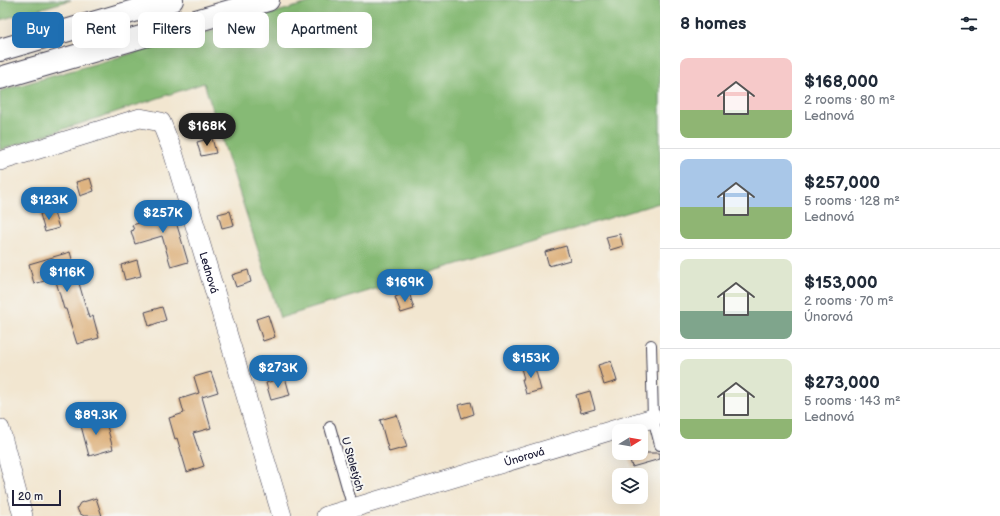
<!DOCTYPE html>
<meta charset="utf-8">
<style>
:root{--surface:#fff;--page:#f6f6f7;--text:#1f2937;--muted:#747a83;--line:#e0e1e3;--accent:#1f6fb2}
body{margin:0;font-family:"Balsamiq Sans",sans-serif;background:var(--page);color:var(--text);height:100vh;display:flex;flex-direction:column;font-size:15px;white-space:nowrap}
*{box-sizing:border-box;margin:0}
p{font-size:13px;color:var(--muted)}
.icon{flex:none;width:22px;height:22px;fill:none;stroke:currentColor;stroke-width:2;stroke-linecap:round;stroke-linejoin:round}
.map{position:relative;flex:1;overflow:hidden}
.panel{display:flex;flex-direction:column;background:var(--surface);width:340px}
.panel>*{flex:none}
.hud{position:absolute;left:12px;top:12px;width:380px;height:36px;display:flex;gap:8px}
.needle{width:26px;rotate:79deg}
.fabs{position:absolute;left:612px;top:424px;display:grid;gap:8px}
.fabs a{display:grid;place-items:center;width:36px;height:36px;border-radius:8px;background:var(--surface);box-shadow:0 4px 16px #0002;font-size:20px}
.scale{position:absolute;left:12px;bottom:10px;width:49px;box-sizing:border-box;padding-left:4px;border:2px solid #22223b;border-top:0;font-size:11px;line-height:14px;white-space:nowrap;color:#22223b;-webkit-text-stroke:3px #f6f6f2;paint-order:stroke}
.price{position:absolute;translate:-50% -34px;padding:0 9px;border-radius:14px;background:var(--accent);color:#fff;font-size:13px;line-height:26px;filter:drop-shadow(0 1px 2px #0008)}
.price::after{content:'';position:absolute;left:50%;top:24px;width:12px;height:9px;margin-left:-6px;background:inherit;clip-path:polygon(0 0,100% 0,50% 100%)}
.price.on{background:#222;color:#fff}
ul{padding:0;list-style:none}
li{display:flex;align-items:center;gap:12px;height:100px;padding:0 20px}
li+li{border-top:1px solid var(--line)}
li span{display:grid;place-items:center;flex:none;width:112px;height:80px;border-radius:8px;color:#555}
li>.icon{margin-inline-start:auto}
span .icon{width:48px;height:48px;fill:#fffc;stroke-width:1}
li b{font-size:17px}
h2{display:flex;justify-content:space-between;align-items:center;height:48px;padding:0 20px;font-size:17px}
.tag{padding:0 14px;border-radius:8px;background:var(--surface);box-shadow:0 4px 16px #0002;font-size:14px;line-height:36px}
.tag.on{background:var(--accent);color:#fff}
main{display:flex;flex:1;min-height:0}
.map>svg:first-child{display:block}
.forest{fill:#86ba74;stroke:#546e58}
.building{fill:#deb380}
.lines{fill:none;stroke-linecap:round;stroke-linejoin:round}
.lane-casing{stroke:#413f51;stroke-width:12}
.street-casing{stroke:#413f51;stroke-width:20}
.highway-casing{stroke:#413f51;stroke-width:24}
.lane{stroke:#fff;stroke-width:10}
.street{stroke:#fff;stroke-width:19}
.highway{stroke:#fff;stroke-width:22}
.labels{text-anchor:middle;stroke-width:4;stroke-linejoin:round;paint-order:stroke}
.street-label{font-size:11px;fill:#22223b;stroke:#f6f6f2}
</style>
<main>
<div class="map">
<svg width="660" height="516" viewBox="0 0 660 516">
<rect width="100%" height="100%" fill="#f6f6f2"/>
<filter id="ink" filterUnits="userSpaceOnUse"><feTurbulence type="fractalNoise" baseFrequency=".025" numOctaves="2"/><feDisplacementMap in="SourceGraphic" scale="8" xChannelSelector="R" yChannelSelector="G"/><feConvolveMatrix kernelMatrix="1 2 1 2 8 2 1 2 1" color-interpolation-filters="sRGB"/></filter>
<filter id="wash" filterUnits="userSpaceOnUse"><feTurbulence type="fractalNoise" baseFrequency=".012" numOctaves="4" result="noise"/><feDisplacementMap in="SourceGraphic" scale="16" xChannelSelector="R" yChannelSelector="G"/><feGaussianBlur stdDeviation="0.9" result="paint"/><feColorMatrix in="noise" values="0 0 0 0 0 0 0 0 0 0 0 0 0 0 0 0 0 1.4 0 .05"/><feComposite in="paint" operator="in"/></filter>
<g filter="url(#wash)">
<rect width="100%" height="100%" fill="#f2e6d0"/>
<path class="forest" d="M0 0H71L0 20Z
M319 0H660V204L659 203 280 318 204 83 0 150V91Z"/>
<g id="blocks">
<path class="building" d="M212 138 216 153 201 156 197 142Z
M90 178 94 191 80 196 76 182Z
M170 202 188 262 171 267 162 236 135 244 131 231 134 230 132 225 157 218 154 207Z
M53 210 59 228 45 232 40 214Z
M230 211 234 225 222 228 218 214Z
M620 234 623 246 610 250 606 237Z
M566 246 570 260 549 266 545 252Z
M70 252 89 318 93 316 99 338 77 344 66 309H64L55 278 34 284 29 264Z
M137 260 141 276 125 280 121 265Z
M248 270 251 282 236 287 232 275Z
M409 292 414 309 401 313 395 297Z
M162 307 166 320 149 326 145 312Z
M268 315 275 337 263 341 256 319Z
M611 361 617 381 604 385 598 365Z
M534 364 541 390 526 394 522 379H524L521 368Z
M211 372 218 392 202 397 211 428 193 433 204 466 187 472 177 438 175 439 169 418 184 413 180 399 199 393 194 377Z
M285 377 290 395 271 400 266 383Z
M590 391 595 409 581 413 576 395Z
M471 402 474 414 462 418 458 405Z
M397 415 407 447 389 452 380 420Z
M100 416 102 423 106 422 113 449 89 456 80 422Z
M628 453H660V459L632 467Z
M96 498 102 516H84L79 513 77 508 80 503Z"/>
</g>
</g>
<g filter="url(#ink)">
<use href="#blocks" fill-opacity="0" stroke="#413f51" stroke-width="1"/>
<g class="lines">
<defs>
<path id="lane" d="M651 345 653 418 660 445
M330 427 353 508"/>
<g id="street">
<path id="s1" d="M0 161 140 118 161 122 173 152 282 516"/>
<path d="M0 429 23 516"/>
<path id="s2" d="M326 516 653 418"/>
</g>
<path id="highway" d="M0 50 172 0
M0 78 268 0"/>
</defs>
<use href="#lane" class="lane-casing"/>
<use href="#street" class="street-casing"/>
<use href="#highway" class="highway-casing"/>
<use href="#lane" class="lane"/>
<use href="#street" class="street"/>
<use href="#highway" class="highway"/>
</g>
</g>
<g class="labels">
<g class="street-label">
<text dy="4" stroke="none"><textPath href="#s1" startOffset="326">Lednová</textPath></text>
<text dy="4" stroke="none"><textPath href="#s2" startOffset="207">Únorová</textPath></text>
<text transform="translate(353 464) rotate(74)" y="4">U Stoletých</text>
</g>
</g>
</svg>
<div class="fabs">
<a><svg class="needle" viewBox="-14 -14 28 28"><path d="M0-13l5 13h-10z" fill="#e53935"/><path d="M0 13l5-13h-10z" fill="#747a83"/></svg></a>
<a><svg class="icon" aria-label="layers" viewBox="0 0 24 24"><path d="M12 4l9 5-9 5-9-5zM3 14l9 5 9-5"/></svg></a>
</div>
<div class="scale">20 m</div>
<b class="price on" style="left:207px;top:147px">$168K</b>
<b class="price" style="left:49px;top:221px">$123K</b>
<b class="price" style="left:163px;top:234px">$257K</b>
<b class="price" style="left:67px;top:293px">$116K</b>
<b class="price" style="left:405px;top:303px">$169K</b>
<b class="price" style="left:531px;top:379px">$153K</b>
<b class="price" style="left:278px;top:389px">$273K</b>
<b class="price" style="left:96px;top:436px">$89.3K</b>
<div class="hud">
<a class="tag on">Buy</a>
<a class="tag">Rent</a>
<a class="tag">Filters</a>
<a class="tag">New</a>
<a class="tag">Apartment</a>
</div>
</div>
<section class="panel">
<h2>8 homes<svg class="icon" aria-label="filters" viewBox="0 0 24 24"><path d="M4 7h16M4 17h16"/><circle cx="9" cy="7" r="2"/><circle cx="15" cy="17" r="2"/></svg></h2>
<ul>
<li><span style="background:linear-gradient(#f6c9c9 65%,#8fb573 0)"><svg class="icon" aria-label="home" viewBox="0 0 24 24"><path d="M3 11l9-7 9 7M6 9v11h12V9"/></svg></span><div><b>$168,000</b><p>2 rooms · 80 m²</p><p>Lednová</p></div></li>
<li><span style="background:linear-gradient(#a9c7e8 60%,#8fb573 0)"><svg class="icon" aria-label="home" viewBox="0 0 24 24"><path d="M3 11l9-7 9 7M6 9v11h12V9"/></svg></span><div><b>$257,000</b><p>5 rooms · 128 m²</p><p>Lednová</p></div></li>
<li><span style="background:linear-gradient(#dfe7d0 65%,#7fa58c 0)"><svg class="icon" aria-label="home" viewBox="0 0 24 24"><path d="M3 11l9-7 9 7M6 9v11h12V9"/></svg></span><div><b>$153,000</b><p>2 rooms · 70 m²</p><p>Únorová</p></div></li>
<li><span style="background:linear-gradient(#dfe7d0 75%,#8fb573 0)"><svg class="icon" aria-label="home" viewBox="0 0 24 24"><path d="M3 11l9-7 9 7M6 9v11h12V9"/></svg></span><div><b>$273,000</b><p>5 rooms · 143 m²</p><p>Lednová</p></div></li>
</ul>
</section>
</main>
